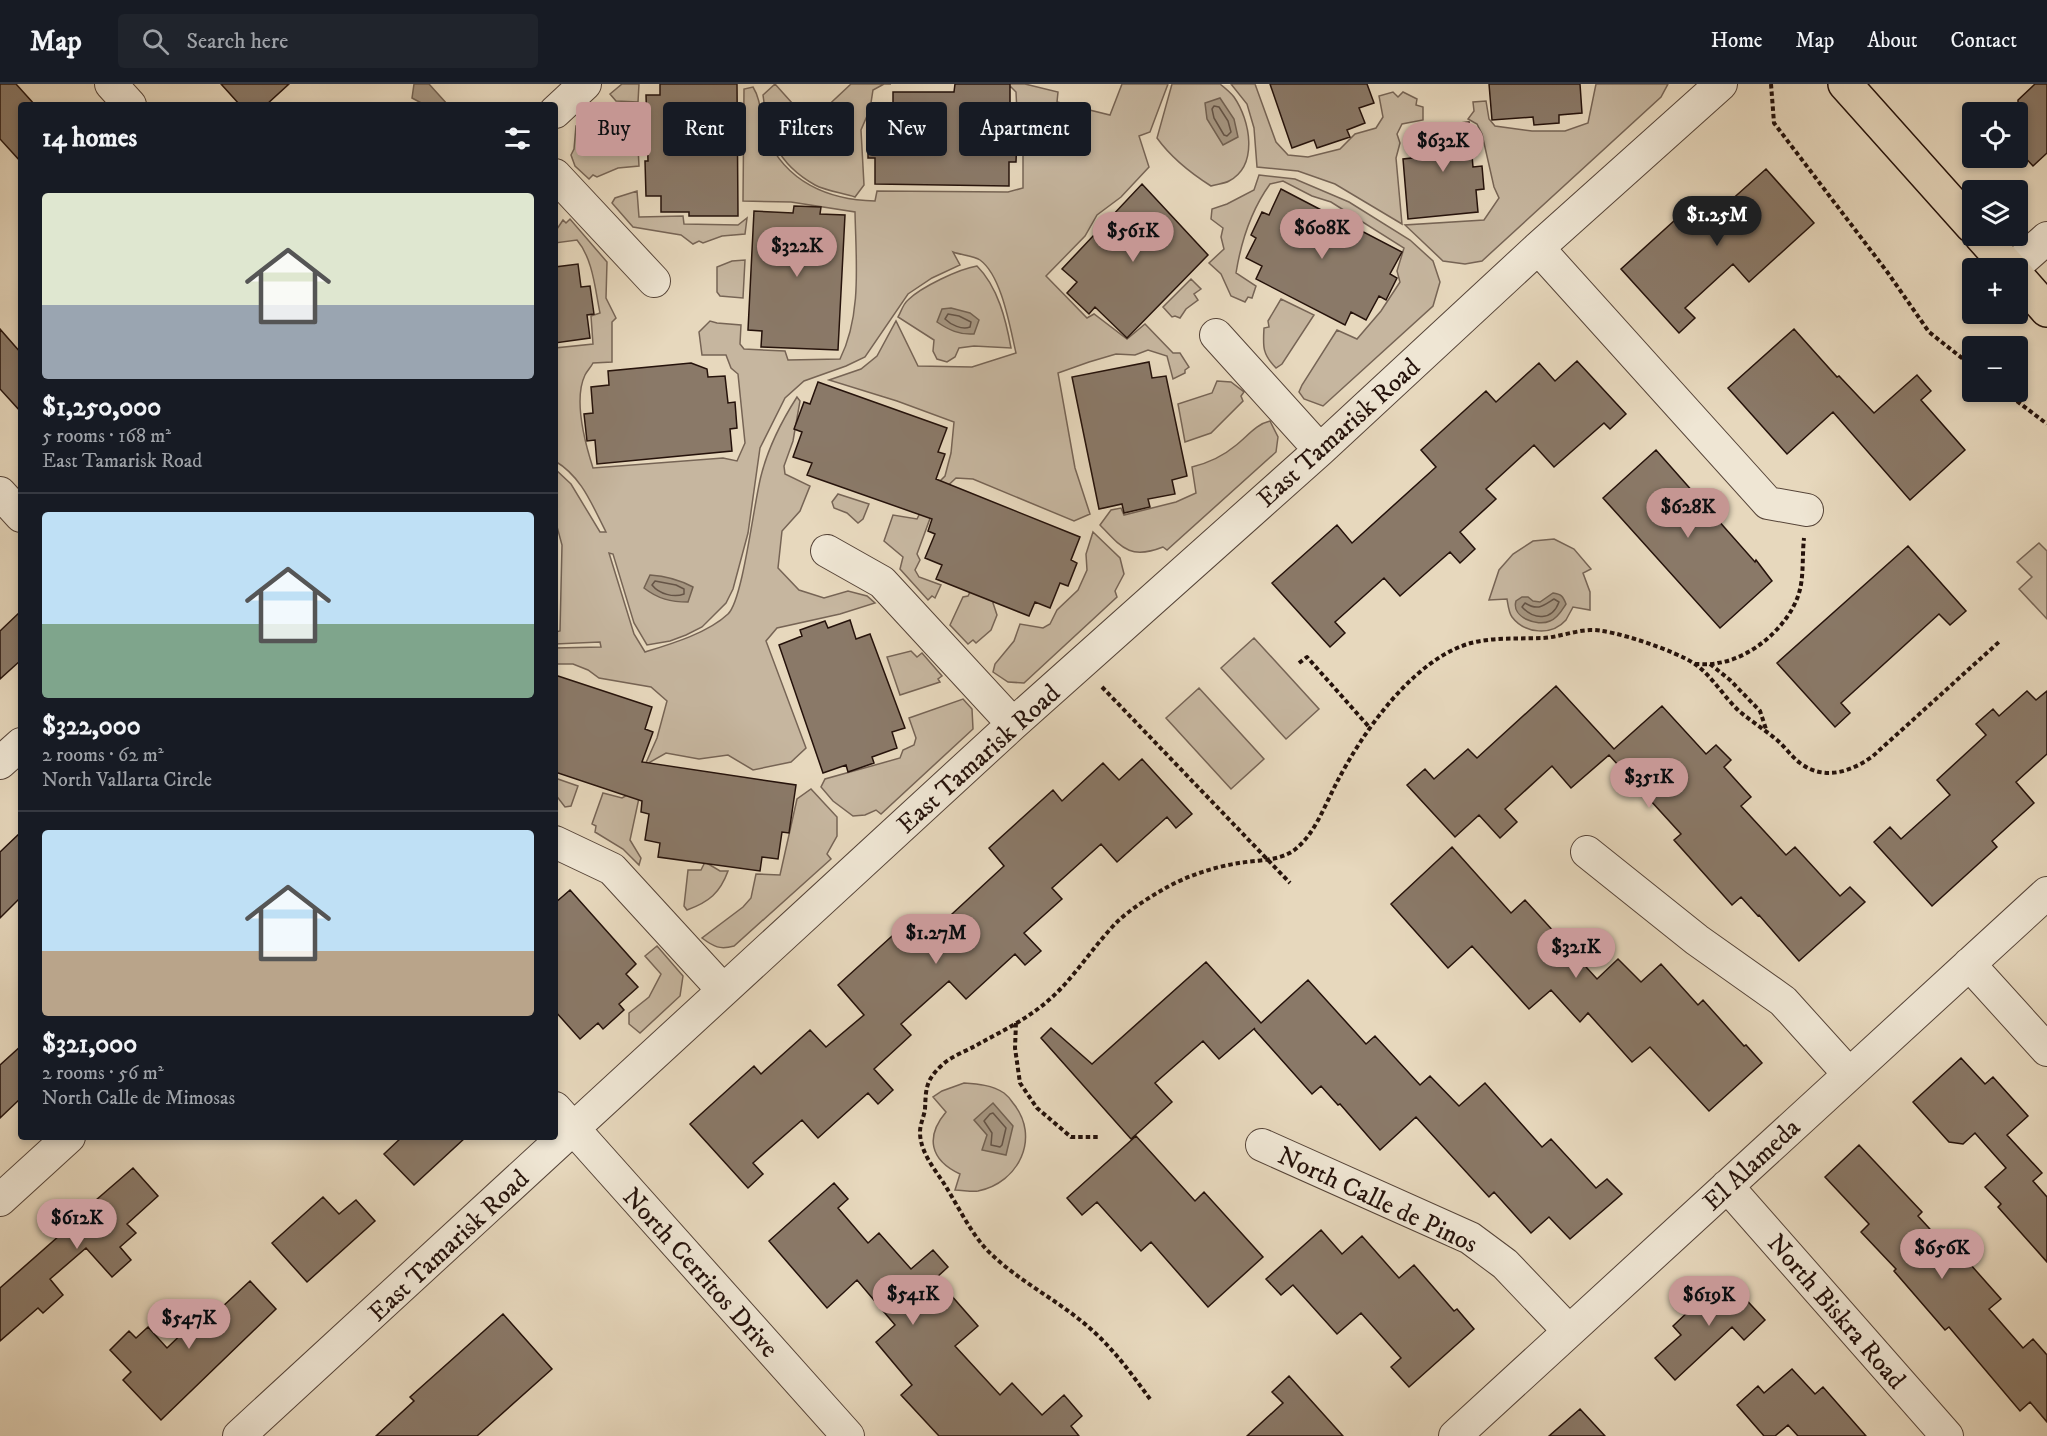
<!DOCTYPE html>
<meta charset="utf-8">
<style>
:root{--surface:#171b24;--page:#20242c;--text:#f1f3f6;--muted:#9ea1a6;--line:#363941;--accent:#c59692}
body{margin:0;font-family:"IM FELL DW Pica",serif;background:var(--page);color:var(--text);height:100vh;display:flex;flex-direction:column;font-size:22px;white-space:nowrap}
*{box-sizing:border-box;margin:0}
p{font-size:20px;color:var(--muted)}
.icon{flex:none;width:33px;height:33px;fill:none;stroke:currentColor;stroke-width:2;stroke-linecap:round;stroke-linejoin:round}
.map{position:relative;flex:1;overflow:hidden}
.sheet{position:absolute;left:18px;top:18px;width:540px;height:1038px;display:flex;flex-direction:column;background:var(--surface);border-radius:6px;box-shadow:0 3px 9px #0003}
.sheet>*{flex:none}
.top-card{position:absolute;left:576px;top:18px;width:570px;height:54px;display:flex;gap:12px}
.buttons{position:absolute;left:1962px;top:18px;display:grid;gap:12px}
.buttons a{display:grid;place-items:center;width:66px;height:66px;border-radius:6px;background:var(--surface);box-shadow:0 3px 9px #0003;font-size:30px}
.price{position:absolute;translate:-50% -51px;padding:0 14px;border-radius:21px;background:var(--accent);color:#111;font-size:20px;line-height:39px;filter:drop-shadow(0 2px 3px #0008)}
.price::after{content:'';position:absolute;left:50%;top:36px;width:18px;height:14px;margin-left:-9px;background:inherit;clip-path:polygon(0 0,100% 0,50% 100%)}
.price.active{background:#222;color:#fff}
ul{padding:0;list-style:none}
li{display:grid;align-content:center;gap:12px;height:318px;padding:0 24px}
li+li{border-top:2px solid var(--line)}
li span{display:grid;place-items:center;height:186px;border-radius:6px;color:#555}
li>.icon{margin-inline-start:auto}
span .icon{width:108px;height:108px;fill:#fffc;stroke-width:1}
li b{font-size:26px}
h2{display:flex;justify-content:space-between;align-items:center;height:72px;padding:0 24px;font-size:26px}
.pill{padding:0 21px;border-radius:6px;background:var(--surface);box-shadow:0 3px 9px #0003;font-size:21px;line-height:54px}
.pill.active{background:var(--accent);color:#111}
header{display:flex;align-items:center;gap:36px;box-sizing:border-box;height:84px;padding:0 30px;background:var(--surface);border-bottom:2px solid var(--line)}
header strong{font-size:28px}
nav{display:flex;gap:33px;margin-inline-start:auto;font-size:21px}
.search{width:420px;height:54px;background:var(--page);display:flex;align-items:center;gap:15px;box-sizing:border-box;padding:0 21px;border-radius:6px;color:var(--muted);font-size:22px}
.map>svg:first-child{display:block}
.green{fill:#c6b69f;stroke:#766455;stroke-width:1.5}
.water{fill:#a59580;stroke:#726151;stroke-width:1.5}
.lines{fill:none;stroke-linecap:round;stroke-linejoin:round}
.shore{stroke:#655446;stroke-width:1.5}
.building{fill:#8a7968;stroke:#25120b;stroke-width:1.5}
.minor-casing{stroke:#564438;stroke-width:34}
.major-casing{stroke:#25120b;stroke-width:36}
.path{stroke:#25120b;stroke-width:4;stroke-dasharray:4.5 3;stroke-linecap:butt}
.minor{stroke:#efe6d4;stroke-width:32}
.major{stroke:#e7d8bd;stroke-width:33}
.labels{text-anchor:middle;stroke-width:6;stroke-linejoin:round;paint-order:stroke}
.street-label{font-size:26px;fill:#25120b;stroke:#efe6d4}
</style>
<header>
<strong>Map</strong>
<div class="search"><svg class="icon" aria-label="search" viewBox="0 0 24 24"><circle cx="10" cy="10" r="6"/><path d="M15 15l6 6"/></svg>Search here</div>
<nav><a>Home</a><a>Map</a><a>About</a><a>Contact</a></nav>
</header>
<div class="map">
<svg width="2047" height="1352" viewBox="0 0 2047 1352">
<rect width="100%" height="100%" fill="#e7d8bd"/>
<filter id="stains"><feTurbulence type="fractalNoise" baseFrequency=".00333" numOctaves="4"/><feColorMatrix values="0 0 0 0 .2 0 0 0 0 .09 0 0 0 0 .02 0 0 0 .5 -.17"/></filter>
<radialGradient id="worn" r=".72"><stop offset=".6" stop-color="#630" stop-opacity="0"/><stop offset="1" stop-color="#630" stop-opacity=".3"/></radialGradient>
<path class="green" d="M622 0H639L638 18 616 17 610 10Z
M775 0 801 29H820L851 0H891H884L873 6 870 25 861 46 864 101 855 113C843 109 826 107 815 101 776 79 768 52 763 11Z
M989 0H1025L1058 8 1057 18 1110 31 1122 0H1168L1150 48 1139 52 1149 83 1121 113 1097 131 1085 152 1046 192 1087 234 1094 230 1127 255 1145 240 1173 269H1180L1189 283 1185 286V289L1173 295 1167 272 1148 266 1135 271 1116 270 1089 278 1058 289 1075 384 1090 430 1074 437 973 395 956 394 939 410 917 470 920 476 915 486 919 493 941 501 935 514 932 512 928 516 900 485 903 473 884 457 893 431 917 435 932 405 945 392 951 369 954 338 897 317 829 296 861 285 877 272 896 237 918 282 972 283 1016 269C1010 244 1002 192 980 176 974 172 961 171 953 168L960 181 932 194 908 210 865 273 846 282 804 297 785 314 760 364 748 449 733 505 726 519 702 543 686 551 670 557 647 561 634 539 613 470 609 469 634 550 645 568C671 560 708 549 728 530 743 516 754 418 761 392 768 364 781 338 797 313L800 317 793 357 784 382 785 390 810 402 800 427 782 447 778 484 799 506 824 514 848 507 867 512 875 519 840 530 777 544 766 557 806 664 791 678 753 686 728 671 699 675 666 669 645 681 657 654 667 617 651 603 599 594 588 586 573 580H555V564L601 563 600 558 555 560V548L560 547 562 461 556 439 555 385 571 400 600 448H606C592 421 582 393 555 377V264L593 260 591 232 600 229C595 205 593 175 577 156L555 159V148L563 136 566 139 570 135 607 178 606 214 616 234 612 238V278L593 279C591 283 587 287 585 291 573 316 585 359 593 384L723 374 737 377 745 359 738 290 731 284 726 271H702L699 248 710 237 717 239 741 241 740 260 744 265 785 267 788 276 840 275C862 231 856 177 855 128L791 118 743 117 744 5 753 3C763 19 759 36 766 52 786 98 828 116 875 117L877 107 1008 108 1023 104V51L1018 48 1016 8 1011 3 989 4Z
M1172 0H1220C1225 4 1230 8 1234 13 1250 36 1259 81 1229 97 1224 100 1216 100 1211 102 1192 90 1170 72 1157 54Z
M1231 0H1255L1276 58 1288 71 1308 73 1340 65 1355 50 1376 44 1383 33 1379 12 1393 8 1398 13 1403 8 1417 15 1416 21 1423 23V36L1402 40 1397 50 1400 59 1396 74 1402 140 1335 100 1298 87 1257 83 1254 44 1247 20Z
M1596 0H1668L1661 13 1482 177 1465 180 1443 177 1405 141 1484 136 1499 114 1494 103 1482 50 1477 40 1468 35 1474 27 1473 18 1486 17 1489 35 1495 42 1532 47H1565L1588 39Z
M586 35 589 39 591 37 616 43 637 45 639 82 618 84 597 93 593 91 589 95 575 82 571 71 574 65 576 42Z
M1259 91 1295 95 1349 118 1410 156 1433 177 1440 198 1433 222 1323 322 1304 315 1299 308 1302 301 1337 246 1357 255 1381 227 1400 198 1397 187 1404 164 1331 118 1312 112 1283 97 1270 100C1252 125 1241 158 1236 189L1256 202 1252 214 1248 213 1245 218 1231 212 1221 190 1209 179 1224 165 1221 153 1223 144 1211 135 1212 125 1227 120 1254 106Z
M637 107 639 133 683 132 684 140 738 141 747 134 745 150 722 152 703 159 699 157 693 160 681 151 633 143 612 119 615 114Z
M745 176 743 214 720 212 717 208V183L732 177Z
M977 182C998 203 1006 236 1011 264L974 262 959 264 955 273 947 278 937 275 933 267 934 256 898 233C901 228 903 220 908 216 921 203 959 185 977 182Z
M1191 195 1201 205 1194 210 1198 216 1186 225 1180 234 1175 232 1172 233 1163 223Z
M1281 215 1314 231 1282 280 1276 284C1262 270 1263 262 1264 244L1269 243 1268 237Z
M1217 297 1231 298 1244 308 1241 312 1243 317 1211 349 1185 358 1178 320 1212 309Z
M1270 337 1278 353 1276 368 1167 466 1163 463C1130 476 1122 464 1100 441L1111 426 1121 424 1124 431 1176 418 1196 409 1192 383C1208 379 1222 373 1235 362 1246 354 1256 340 1270 337Z
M838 410 869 420 863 435 858 439 847 429 834 424 832 418Z
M1093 448 1120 474 1124 490 1115 507 1117 513 1024 599 1008 598 993 588 995 580 1014 557 1020 540 1043 544 1050 540 1057 526 1078 506 1087 486 1086 470Z
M1554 455 1574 465 1591 485 1583 489 1590 508V526L1573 523C1571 527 1568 532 1566 536 1552 552 1525 550 1512 533 1509 529 1508 521 1507 515L1489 516 1499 486 1513 470 1533 457Z
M2039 459 2047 467V535L2019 505 2032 493 2017 478Z
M977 494 999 504 993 519 997 531 991 546 976 559 973 556 968 560 950 541 963 513 968 512Z
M1254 554 1319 625 1286 655 1221 584Z
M911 567 917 573 922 569 942 592 938 595 940 598 900 611 887 573Z
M1199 604 1264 675 1231 705 1166 634Z
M963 615 972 625 973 645 881 730 876 726 865 731 853 732 833 717 821 703 825 695 900 674 903 666 914 661 916 654 909 634Z
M555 694 578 702 571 722 565 723 555 710Z
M811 705 837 733V752L827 770 831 775 734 862C720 866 714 863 702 854L743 823 751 814 756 790 780 791 797 715Z
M603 709 622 714 629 710 639 714 630 756 641 774 639 781 623 765 595 748 596 742 592 740Z
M705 778 720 787H728C720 809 709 818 687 826L684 822 688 786H701Z
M657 862 683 892 680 912 640 949 629 940V929L649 913 661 890 645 872Z
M964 999C978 1000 992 1001 1004 1009 1008 1012 1011 1016 1013 1019 1041 1053 1019 1099 978 1107 972 1108 962 1106 955 1106L960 1090C930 1076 925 1053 946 1028L933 1013 942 1007Z"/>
<path class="water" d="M414 0H429L448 21H425L412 14Z
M1220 14 1234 35 1238 53 1223 61 1207 35 1205 19Z
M951 224 970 229 979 236 974 250C959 251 949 246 937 238L942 225Z
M650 491C666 492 678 495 693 503L688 518C671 518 658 515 644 504Z
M1553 509C1561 510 1563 512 1566 520 1562 526 1558 534 1550 537 1537 543 1511 533 1516 517L1522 513H1528L1533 517 1540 518Z
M993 1019 1013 1042 1006 1071 982 1066 987 1051 974 1036Z"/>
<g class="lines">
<path class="shore" d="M1214 22 1219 23 1228 37 1231 48 1227 52 1224 51 1214 34 1212 25Z
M948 230 959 232 971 238 970 243C962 246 951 241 945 235Z
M655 497 676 501 684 505V510C674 514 659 510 652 501Z
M1554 515 1559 518C1552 537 1534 536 1522 523L1525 519C1538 527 1543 522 1554 515Z
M993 1029 1006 1044 1002 1061 1000 1063 991 1061 992 1049 984 1037 990 1030Z"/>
</g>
<path class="building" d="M0 0H16L35 21H21V78L0 55Z
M221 0H289L266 21H240Z
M660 0H737L738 132H689V128H661V112H646L645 77H648L646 11H660Z
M955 0H1010V52H1017L1016 78H1009V102L875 100V74H868V50H874L875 23H893V8H954Z
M1270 0H1367L1374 19 1359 24 1365 39 1347 46 1350 53 1317 64 1314 56 1292 64Z
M1489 0H1580L1582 29 1559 31V39L1534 41 1533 33 1492 36Z
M2035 0H2047V69L2033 82 2018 66V16Z
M1469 38 1473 83 1482 82 1484 105 1476 106 1478 128 1408 135 1403 75 1421 73 1418 43Z
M1766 85 1814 139 1749 198 1733 180 1685 224 1695 234 1679 249 1621 185 1686 126 1701 143Z
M1142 100 1208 171 1127 254 1095 223 1089 230 1067 209 1077 198 1062 185Z
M1281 105 1402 168 1390 190 1397 194 1386 216 1379 212 1366 236 1351 228 1345 241 1256 195 1262 182 1246 174 1256 154 1251 151 1262 128 1269 131Z
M794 122 821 123 820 130 845 131 838 266 761 263 762 247 748 246 754 127 793 129Z
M578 180 581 203 590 202 594 230 587 231 590 254 555 259V183Z
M0 245 21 269V328L0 305Z
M1794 245 1837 293 1839 292 1874 329 1917 291 1931 307 1921 316 1965 366 1910 416 1833 328 1787 370 1728 304Z
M1577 277 1626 330 1610 345 1604 339 1554 383 1534 361 1486 405 1496 415 1460 448 1475 465 1460 479 1450 468 1400 512 1384 494 1335 538 1345 549 1330 563 1272 499 1337 441 1352 459 1436 383 1421 366 1486 307 1496 318 1539 279 1555 297Z
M1149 278 1152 294 1166 292 1187 392 1172 396 1175 410 1148 415 1150 423 1124 429 1122 420 1099 425 1072 293Z
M691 279 707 285 708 293 725 292 728 319 735 318 737 344 730 345 732 367 597 380 595 356 587 357 584 330 593 329 591 303 609 301 608 287Z
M818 298 947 344 938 368 945 370 936 395 1080 453 1071 476 1077 479 1068 502 1060 499 1050 524 1035 518 1029 532 936 495 942 481 925 474 935 450 928 447 932 435 807 391 812 379 793 373 802 348 794 345 804 318 810 320Z
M1656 366 1755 478 1756 476 1772 497 1720 544 1603 414Z
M1908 462 1966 527 1950 541 1939 530 1841 619 1850 629 1835 643 1777 579Z
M21 527V576L0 595V547Z
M850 536 856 555 870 550 905 644 892 648 897 664 872 673 874 679 848 688 846 681 823 689 779 561 802 552 800 546 825 537 828 544Z
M555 591 652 623 645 645 653 648 642 678 796 701 789 749 782 748 778 775 762 773 760 787 658 773 660 759 645 756 649 730 641 728 642 717 555 688Z
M1556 602 1614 665 1662 622 1706 670 1716 661 1731 676 1724 683 1751 713 1741 722 1786 771 1795 763 1840 812 1850 803 1865 818 1799 877 1759 831 1758 832 1741 813 1732 821 1674 756 1681 750 1609 671 1571 704 1552 682 1505 725 1517 738 1500 754 1479 731 1455 753 1407 701 1425 685 1434 695 1468 665 1477 674Z
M2027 607 2036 616 2047 607V670L2016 698 2034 719 1992 757 1997 763 1932 822 1874 758 1890 743 1901 755 1950 711 1937 696 1986 651 1976 640 1993 625 1999 632Z
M1142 675 1192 730 1176 744 1167 733 1117 778 1101 760 1052 804 1062 815 1024 849 1041 867 1025 881 1015 870 966 915 949 897 901 940 911 951 874 985 893 1006 878 1020 868 1009 818 1054 802 1036 753 1079 763 1090 748 1104 690 1040 754 982 761 990 810 946 826 963 864 931 838 901 902 843 918 861 952 830 1004 782 989 764 1053 706 1062 717 1103 679 1119 696Z
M21 748V813L0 834V768Z
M1452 763 1511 829 1525 816 1597 895 1618 875 1641 898 1661 880 1698 921 1703 916 1744 962 1746 961 1762 979 1709 1027 1650 963 1632 978 1588 929 1580 938 1551 906 1529 925 1472 862 1448 884 1391 820Z
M570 806 636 880 626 890 638 903 619 920 624 926 603 945 598 939 580 955 555 927V819Z
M1206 878 1261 939 1308 896 1366 960 1375 952 1420 1001 1430 992 1459 1022 1485 999 1542 1063 1551 1055 1596 1104 1607 1095 1622 1110 1570 1155 1549 1133 1531 1149 1494 1108 1489 1113 1416 1033 1380 1066 1340 1020 1338 1021 1321 1002 1312 1010 1254 945 1255 944 1219 975 1203 957 1155 999 1172 1018 1131 1055 1041 954 1051 944 1092 980Z
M21 962V1014L0 1034V981Z
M1961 974 1985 1000 1993 993 2028 1032 2007 1051 2042 1089 2033 1097 2047 1113V1178L1998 1123 2001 1120 1985 1103 2006 1084 1975 1049 1963 1060 1949 1058 1913 1018Z
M1136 1052 1195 1117 1204 1108 1263 1173 1208 1223 1151 1158 1141 1167 1097 1118 1082 1131 1067 1114Z
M402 1053H466L414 1101 384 1070Z
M1859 1061 1922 1128 1918 1132 1950 1167 1955 1163 2001 1215 1989 1225 2023 1264 2033 1255 2047 1271V1338L2030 1318 2020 1327 1949 1243 1945 1246 1894 1187 1896 1185 1861 1148 1869 1140 1825 1093Z
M133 1084 158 1112 127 1140 136 1149 120 1163 131 1176 112 1193 86 1164 50 1195 63 1211 43 1229 38 1224 0 1257V1204L68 1144 66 1142Z
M834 1099 848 1115 838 1124 868 1159 879 1149 911 1185 933 1166 948 1183 936 1194 978 1242 955 1262 1000 1311 1012 1299 1042 1331 1064 1311 1082 1332 1071 1342 1079 1352H939L901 1311 912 1301 876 1258 895 1241 857 1196 827 1224 769 1157Z
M323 1113 339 1130 356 1116 375 1137 307 1198 272 1159Z
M1321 1146 1342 1170 1362 1152 1399 1194 1414 1181 1454 1227 1457 1225 1474 1245 1409 1303 1391 1283 1401 1274 1361 1229 1337 1250 1293 1201 1281 1211 1266 1195Z
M1725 1193 1765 1236 1744 1256 1732 1243 1675 1296 1655 1274 1681 1251 1673 1242Z
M250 1197 276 1225 161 1336 123 1296 131 1288 110 1266 129 1247 136 1254 148 1243 167 1264 214 1219 220 1225Z
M503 1230 552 1285 477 1352H376L414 1317 410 1313Z
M1792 1285 1815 1310 1823 1303 1866 1352H1798L1788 1341 1775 1352H1764L1737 1321 1758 1302 1764 1309Z
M1289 1292 1343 1352H1247L1283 1319 1272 1308Z
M1580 1325 1605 1352H1549Z"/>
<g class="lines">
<defs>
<path id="minor" d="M111 0 130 21
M555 28 585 0
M555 91 654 197
M1538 164 1768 419 1807 426
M2013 184 2047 154
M1216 251 1320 366
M0 409 21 432
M827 467 882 498 1013 640
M0 679 21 660
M555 758 612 785 723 906
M1587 768 1697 856 1783 917 1849 990
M1969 880 2047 966
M555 1024 848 1352
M1262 1061 1470 1154 1505 1180 1569 1247
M1727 1102 1947 1352
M0 1116 69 1053
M239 1352 1013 640 1320 366 1538 164 1721 0
M1455 1352 2047 809"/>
<path id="major" d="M1845 0 1972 142
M1981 152 2010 184
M2018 193 2047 226"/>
</defs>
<use href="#minor" class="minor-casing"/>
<use href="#major" class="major-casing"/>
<path class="path" d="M1771 0 1774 39 1888 189 1929 248 1972 282
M2005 308 2047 340
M1299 579 1307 573 1370 644
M1695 580C1702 580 1711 581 1718 579 1752 574 1789 542 1799 509 1804 493 1802 472 1804 454
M1710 580 1730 596 1760 627 1767 648
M1102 603 1290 799
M1016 939 1015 964 1020 999 1037 1024 1071 1053H1100
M1150 1315C1133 1292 1116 1268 1094 1248 1061 1217 1018 1198 986 1165 969 1146 957 1120 943 1098 933 1083 920 1067 920 1048 920 1040 924 1033 925 1025 926 1006 925 997 941 982 950 973 964 968 975 962 1000 948 1028 935 1050 915 1075 893 1094 861 1118 837 1131 825 1148 814 1164 805 1186 792 1214 783 1239 779 1257 776 1278 777 1293 767 1314 752 1324 723 1336 700 1362 649 1413 575 1471 559 1494 553 1519 555 1543 554 1559 553 1573 547 1590 546 1612 545 1676 567 1695 580 1712 592 1724 613 1739 627 1751 637 1765 646 1777 656 1785 663 1791 672 1800 679 1824 697 1851 688 1873 672L2000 557"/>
<use href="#minor" class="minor"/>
<use href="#major" class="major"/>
</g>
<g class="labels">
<g class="street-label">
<text transform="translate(1338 348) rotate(-42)" y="9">East Tamarisk Road</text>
<text transform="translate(978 674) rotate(-42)" y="9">East Tamarisk Road</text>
<text transform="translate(1751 1080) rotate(-43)" y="9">El Alameda</text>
<text transform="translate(1378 1115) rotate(25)" y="9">North Calle de Pinos</text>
<text transform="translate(448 1161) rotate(-43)" y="9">East Tamarisk Road</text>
<text transform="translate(701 1188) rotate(48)" y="9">North Cerritos Drive</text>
<text transform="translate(1837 1227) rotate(49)" y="9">North Biskra Road</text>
</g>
</g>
<rect width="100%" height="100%" filter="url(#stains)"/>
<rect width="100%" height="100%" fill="url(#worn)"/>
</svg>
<div class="buttons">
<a><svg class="icon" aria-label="locate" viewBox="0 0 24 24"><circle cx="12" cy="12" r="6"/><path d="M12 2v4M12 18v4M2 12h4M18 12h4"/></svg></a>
<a><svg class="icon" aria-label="layers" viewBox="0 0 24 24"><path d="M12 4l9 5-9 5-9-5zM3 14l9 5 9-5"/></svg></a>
<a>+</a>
<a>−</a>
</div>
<b class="price" style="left:1443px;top:89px">$632K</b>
<b class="price active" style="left:1717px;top:163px">$1.25M</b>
<b class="price" style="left:1322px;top:176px">$608K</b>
<b class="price" style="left:1133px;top:179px">$561K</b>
<b class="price" style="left:797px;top:194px">$322K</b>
<b class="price" style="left:1688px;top:455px">$628K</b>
<b class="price" style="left:1649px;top:725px">$351K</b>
<b class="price" style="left:936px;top:881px">$1.27M</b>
<b class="price" style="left:1576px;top:895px">$321K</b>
<b class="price" style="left:77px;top:1166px">$612K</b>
<b class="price" style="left:1942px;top:1196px">$656K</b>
<b class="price" style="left:913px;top:1242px">$541K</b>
<b class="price" style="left:1709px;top:1243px">$619K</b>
<b class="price" style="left:189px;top:1266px">$547K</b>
<div class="top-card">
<a class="pill active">Buy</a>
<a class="pill">Rent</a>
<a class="pill">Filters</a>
<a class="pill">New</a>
<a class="pill">Apartment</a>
</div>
<section class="sheet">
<h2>14 homes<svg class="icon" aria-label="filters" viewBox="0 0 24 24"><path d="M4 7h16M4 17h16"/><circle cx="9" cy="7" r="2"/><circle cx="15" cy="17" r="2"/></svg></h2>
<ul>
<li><span style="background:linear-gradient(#dfe7d0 60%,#9aa5b1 0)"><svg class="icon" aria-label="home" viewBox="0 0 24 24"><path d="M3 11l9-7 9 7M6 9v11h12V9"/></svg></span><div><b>$1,250,000</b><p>5 rooms · 168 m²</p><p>East Tamarisk Road</p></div></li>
<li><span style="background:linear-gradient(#bfe0f5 60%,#7fa58c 0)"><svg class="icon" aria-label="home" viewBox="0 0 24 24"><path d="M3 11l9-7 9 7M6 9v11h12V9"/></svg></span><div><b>$322,000</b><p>2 rooms · 62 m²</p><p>North Vallarta Circle</p></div></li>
<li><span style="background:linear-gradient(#bfe0f5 65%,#b9a48a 0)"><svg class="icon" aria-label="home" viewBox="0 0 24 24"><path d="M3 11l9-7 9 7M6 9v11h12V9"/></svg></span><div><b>$321,000</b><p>2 rooms · 56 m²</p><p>North Calle de Mimosas</p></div></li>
</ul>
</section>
</div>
